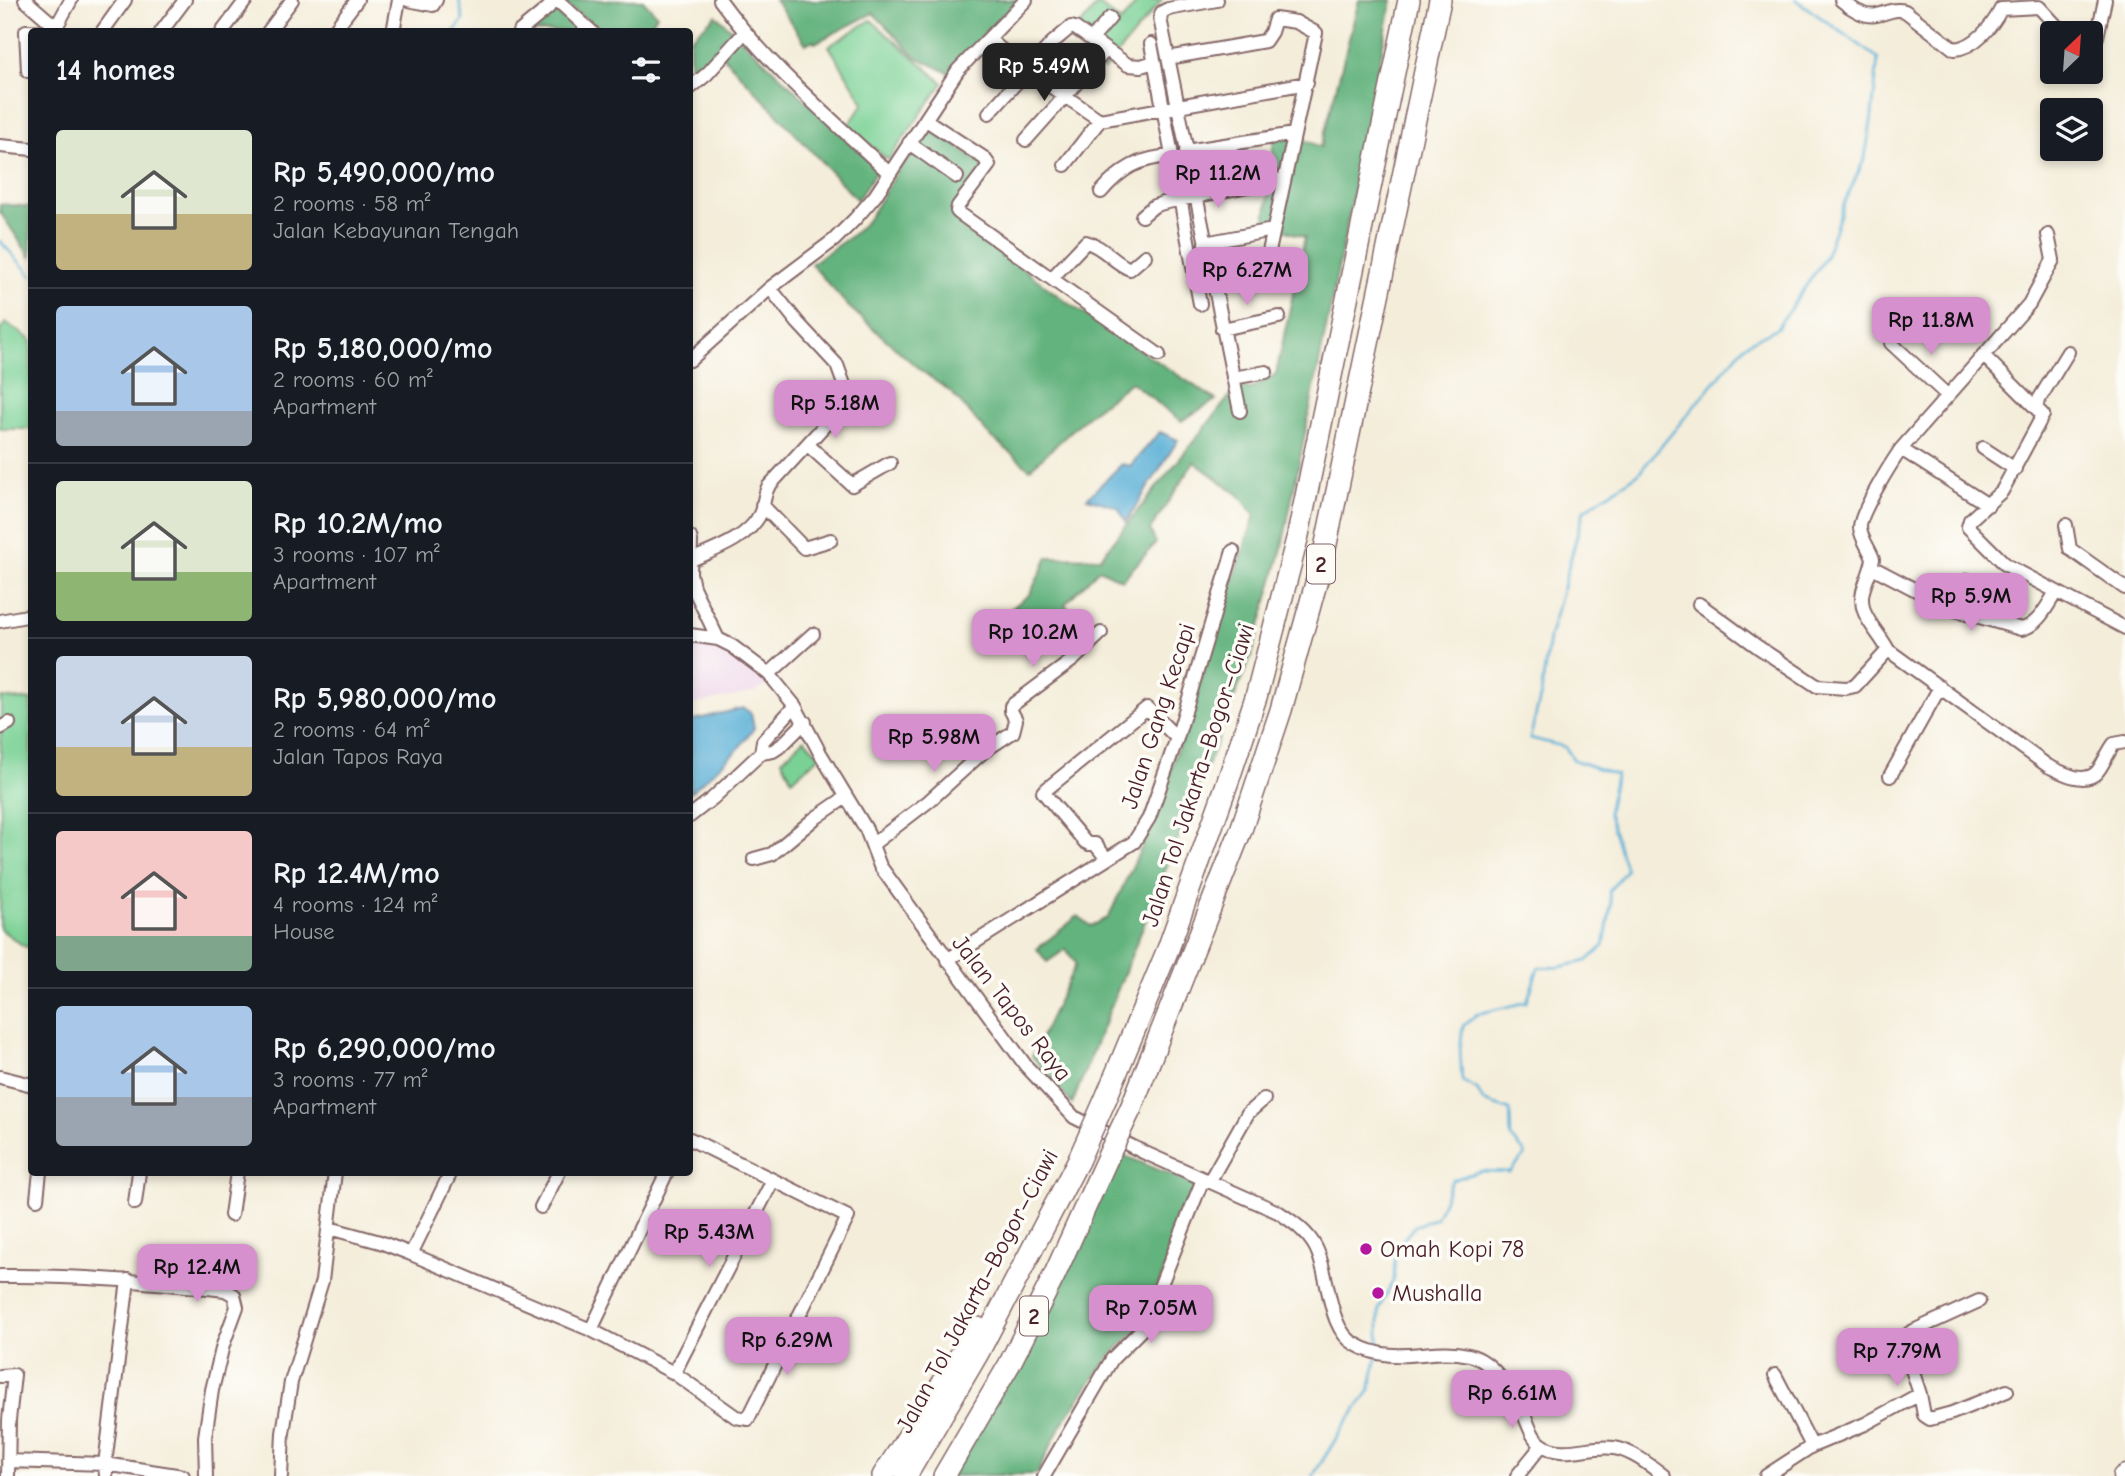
<!DOCTYPE html>
<meta charset="utf-8">
<style>
:root{--surface:#171b24;--page:#20242c;--text:#f1f3f6;--muted:#9ea1a6;--line:#363941;--accent:#d690ce}
body{margin:0;font-family:"Comic Neue",sans-serif;background:var(--page);color:var(--text);height:100vh;display:flex;flex-direction:column;font-size:26px;white-space:nowrap}
*{box-sizing:border-box;margin:0}
p{font-size:23px;color:var(--muted)}
.icon{flex:none;width:38px;height:38px;fill:none;stroke:currentColor;stroke-width:2;stroke-linecap:round;stroke-linejoin:round}
.map{position:relative;flex:1;overflow:hidden}
.details{position:absolute;left:28px;top:28px;width:665px;height:1148px;display:flex;flex-direction:column;background:var(--surface);border-radius:7px;box-shadow:0 4px 10px #0003}
.details>*{flex:none}
.needle{width:46px;rotate:25deg}
.buttons{position:absolute;left:2040px;top:21px;display:grid;gap:14px}
.buttons a{display:grid;place-items:center;width:63px;height:63px;border-radius:7px;background:var(--surface);box-shadow:0 4px 10px #0003;font-size:35px}
.price{position:absolute;translate:-50% -60px;padding:0 16px;border-radius:14px;background:var(--accent);color:#111;font-size:23px;line-height:46px;filter:drop-shadow(0 2px 4px #0008)}
.price::after{content:'';position:absolute;left:50%;top:42px;width:21px;height:16px;margin-left:-10px;background:inherit;clip-path:polygon(0 0,100% 0,50% 100%)}
.price.active{background:#222;color:#fff}
ul{padding:0;list-style:none}
li{display:flex;align-items:center;gap:21px;height:175px;padding:0 28px}
li+li{border-top:2px solid var(--line)}
li span{display:grid;place-items:center;flex:none;width:196px;height:140px;border-radius:7px;color:#555}
li>.icon{margin-inline-start:auto}
span .icon{width:84px;height:84px;fill:#fffc;stroke-width:1}
li b{font-size:30px}
h2{display:flex;justify-content:space-between;align-items:center;height:84px;padding:0 28px;font-size:30px}
.map>svg:first-child{display:block}
.built{fill:#edd1e9}
.green{fill:#7ad195;stroke:#627860;stroke-width:2}
.forest{fill:#63b37e;stroke:#566954;stroke-width:2}
.water{fill:#5bb0d7;stroke:#526881;stroke-width:2}
.lines{fill:none;stroke-linecap:round;stroke-linejoin:round}
.stream{stroke:#5bb0d7;stroke-width:2.5}
.street-casing{stroke:#866768;stroke-width:16}
.secondary-casing{stroke:#866768;stroke-width:21}
.highway-casing{stroke:#866768;stroke-width:24}
.street{stroke:#fff;stroke-width:12}
.secondary{stroke:#fff;stroke-width:18}
.highway{stroke:#fff;stroke-width:21}
.highway-bridge-casing{stroke:#866768;stroke-width:24;stroke-linecap:butt}
.highway-bridge{stroke:#fff;stroke-width:21}
.poi-dot{fill:#b5179e;stroke:#fdfcf7;stroke-width:2.5}
.labels{text-anchor:middle;stroke-width:7;stroke-linejoin:round;paint-order:stroke}
.shield{fill:#fdfcf7;stroke:#806168;stroke-width:2}
.shield-label{font-size:23px;font-weight:bold;fill:#4a1f2b}
.street-label{font-size:24px;fill:#4a1f2b;stroke:#fdfcf7}
.poi-label{font-size:24px;fill:#4a1f2b;stroke:#fdfcf7;text-anchor:start}
</style>
<div class="map">
<svg width="2125" height="1476" viewBox="0 0 2125 1476">
<rect width="100%" height="100%" fill="#fdfcf7"/>
<filter id="ink" filterUnits="userSpaceOnUse"><feTurbulence type="fractalNoise" baseFrequency=".0143" numOctaves="2"/><feDisplacementMap in="SourceGraphic" scale="14" xChannelSelector="R" yChannelSelector="G"/><feConvolveMatrix kernelMatrix="1 2 1 2 8 2 1 2 1" color-interpolation-filters="sRGB"/></filter>
<filter id="wash" filterUnits="userSpaceOnUse"><feTurbulence type="fractalNoise" baseFrequency=".00686" numOctaves="4" result="noise"/><feDisplacementMap in="SourceGraphic" scale="28" xChannelSelector="R" yChannelSelector="G"/><feGaussianBlur stdDeviation="1.57" result="paint"/><feColorMatrix in="noise" values="0 0 0 0 0 0 0 0 0 0 0 0 0 0 0 0 0 1.4 0 .05"/><feComposite in="paint" operator="in"/></filter>
<g filter="url(#wash)">
<rect width="100%" height="100%" fill="#f4edda"/>
<path class="built" d="M690 644 727 646 752 665 769 684 755 692 690 705Z"/>
<path class="green" d="M1139 0H1162L1104 70 1069 39 1098 4 1121 22Z
M871 20 943 83 888 160 848 126 864 103 829 46Z
M6 323 31 340V429H0V330Z
M1 698 31 700V948L24 946 0 929Z
M804 739 820 756 792 780 782 760Z"/>
<path class="forest" d="M560 0H643L657 15 646 31H602Z
M775 0H1018L949 73 916 57 873 13 815 43 813 40 806 44Z
M1359 0H1392L1282 548 1253 651 1072 1104 1032 1056 1076 964 1066 949 1047 962 1037 949 1078 916 1091 926 1108 918 1158 813V807L1255 515 1239 495 1194 462 1150 530 1156 543 1122 580 1099 569 1065 604 1077 620 1030 657 995 621 1030 594 1048 557 1100 558 1238 386 1251 389 1276 374 1305 237 1265 224 1275 128 1321 147Z
M554 7 585 31 526 32Z
M716 15 878 169 857 200 722 55 693 78 690 74V39Z
M927 124 985 167 952 212 964 229 1001 252 1065 301 1216 400 1181 421 1131 382 1093 411 1030 469 989 435 952 393 919 369 848 306 811 264 851 236 867 221Z
M0 204 31 207V258L0 212Z
M1118 1153 1193 1184 1196 1189 1143 1325 1113 1353 1090 1383 1061 1425 1037 1474 944 1476Z"/>
<path class="water" d="M1160 432 1178 440 1126 522 1118 507 1087 498 1122 464 1130 466Z
M743 708 751 713 754 728 738 749 690 793V721Z"/>
<g class="lines">
<path class="stream" d="M454 32 463 20 459 0
M0 241 32 276
M1379 1348V1309L1394 1279 1395 1249 1415 1226 1436 1218 1452 1180 1481 1171 1510 1172 1526 1154 1511 1137 1510 1110 1483 1101 1477 1089 1462 1081 1460 1049 1463 1026 1477 1014 1527 1002 1538 968 1560 967 1587 961 1604 946 1611 905 1609 891 1626 870 1608 812 1616 775 1574 760 1565 747 1530 738 1541 694 1549 638 1584 510 1638 474 1746 344 1777 328 1825 258 1845 201 1865 158 1872 116 1878 58 1796 0
M1313 1476 1340 1432 1370 1390 1377 1358"/>
</g>
</g>
<g filter="url(#ink)">
<g class="lines">
<defs>
<path id="street" d="M25 0 55 26
M408 0 433 5 436 0
M557 0 592 32
M720 0C767 65 831 118 889 173
M1217 0 1168 9 1162 12 1160 18 1240 411
M1841 0C1850 8 1865 18 1877 15 1888 13 1893 8 1905 11L1954 49C1975 48 1993 25 2001 9L2039 7 2063 33
M54 31 71 0
M102 32 125 0
M161 32 185 0
M222 32 246 0
M268 32 292 0
M333 32 357 0
M393 32 399 0
M519 32 548 8 554 0
M988 39 1028 71 1100 120 1307 83
M1092 39 1110 18
M1151 44 1200 304
M2091 44 2097 37 2105 0
M1168 58 1265 41 1271 32 1275 19 1296 22 1316 33 1264 275
M28 71 26 31 54 32
M690 88 707 74 744 33
M989 113 1052 43 1071 27 1075 28 1128 65 1141 66 1154 62
M926 120 984 158 989 165 958 206 957 211 959 213 1159 355
M1026 140 1106 50
M909 143 957 177
M0 146 32 149
M1186 151 1294 134
M1065 165 1100 120
M1101 192C1122 168 1139 158 1172 156
M1142 216 1154 206 1163 203 1283 179
M2048 235 2053 260 2029 304 1901 449C1892 462 1859 514 1860 528 1861 539 1870 549 1873 559 1871 571 1866 580 1863 591 1857 615 1878 630 1888 650L2048 766C2061 772 2083 785 2096 773 2103 766 2107 753 2114 744L2125 742
M1205 243 1273 230
M1052 278 1086 242C1103 246 1114 263 1130 269L1145 256
M1213 284 1290 271
M1222 329 1279 317
M1891 343 1948 396
M1983 355 2043 415 2002 491 1970 520 1968 527 2006 565 2125 628
M690 360 770 288 834 240 855 219 875 196 958 70 1026 0
M1233 378 1266 372
M2035 406 2068 352
M808 445 852 485 890 463
M1983 448 2015 469
M1901 449 1988 505
M762 505 804 548 831 540
M2066 525 2070 549 2125 588
M690 537 691 541 690 573 693 587 718 639
M691 560C714 550 749 538 760 514 764 505 764 496 768 487L846 402 847 393 837 365 798 323 770 288
M1872 567 1952 609 2021 629C2038 626 2047 606 2056 592
M1699 604 1758 647 1817 686 1846 688 1855 686 1888 650
M1952 609 1968 580
M0 621 32 615
M690 635 718 639 732 646 769 674 795 706 820 753 866 829 880 866 1026 1066 1074 1117 1143 1152 1278 1212C1292 1221 1308 1232 1316 1248 1330 1275 1327 1329 1355 1344 1395 1367 1429 1346 1469 1355 1495 1361 1514 1396 1525 1417 1529 1426 1532 1438 1541 1444 1562 1460 1590 1444 1614 1448 1631 1450 1651 1466 1664 1476
M769 674 813 634
M0 728 9 723
M761 753 763 741 795 706
M1890 776 1940 687
M690 816 713 798 761 753 773 751 782 745 805 722
M873 844 929 801 984 751 1013 732 1016 720 1011 711V706L1074 659 1101 633
M754 859 772 854 814 819 846 797
M1107 859 1095 844H1089L1085 842 1043 792 1147 708 1177 738
M947 960 1134 842 1149 818 1177 738 1233 551
M0 1077 32 1085
M1209 1182 1248 1113 1264 1099
M37 1199 40 1172
M135 1203 139 1172
M541 1207 559 1172
M231 1215 237 1172
M329 1228 380 1242 411 1254 591 1330 674 1373 736 1417 748 1419 848 1217 690 1139
M411 1254 451 1172
M0 1276C76 1275 150 1282 225 1290L234 1295 237 1307 223 1345 212 1390 205 1437 206 1476
M591 1330 667 1172
M674 1373 773 1180
M1775 1375 1812 1446
M0 1376 14 1375 9 1420 8 1476
M1920 1394 1924 1415 1930 1419 1952 1413 2007 1391
M8 1461 105 1464 183 1476
M106 1476 105 1464 128 1280
M281 1476 283 1433 291 1382 322 1281 335 1172
M1044 1476 1112 1359 1144 1327 1203 1179
M1517 1476 1542 1445
M1766 1476 1812 1446 1865 1424 1920 1394 1902 1339 1911 1332 1979 1301"/>
<path id="secondary" d="M2122 1476 2125 1474"/>
<path id="highway" d="M1106 1098 1168 949 1228 781 1256 697 1298 535 1409 0
M1131 1108 1241 830 1281 710 1323 558 1440 0
M883 1476 978 1328
M906 1476 978 1353 1078 1161
M944 1476 1009 1365 1054 1276 1111 1150"/>
</defs>
<use href="#street" class="street-casing"/>
<use href="#secondary" class="secondary-casing"/>
<use href="#highway" class="highway-casing"/>
<use href="#street" class="street"/>
<use href="#secondary" class="secondary"/>
<use href="#highway" class="highway"/>
<defs>
<path id="highway-bridge" d="M1111 1150 1131 1108
M1078 1161 1106 1098"/>
</defs>
<use href="#highway-bridge" class="highway-bridge-casing"/>
<use href="#highway-bridge" class="highway-bridge"/>
</g>
</g>
<g class="poi-dot">
<circle cx="1366" cy="1249" r="7"/>
<circle cx="1378" cy="1293" r="7"/>
</g>
<g class="labels">
<g class="shield">
<rect x="1307" y="544.5" width="28" height="39" rx="5"/>
<rect x="1020" y="1296.5" width="28" height="39" rx="5"/>
</g>
<g class="shield-label">
<text x="1321" y="572">2</text>
<text x="1034" y="1324">2</text>
</g>
<g class="street-label">
<text transform="translate(1158 716) rotate(-72)" y="8">Jalan Gang Kecapi</text>
<text transform="translate(1198 775) rotate(-72)" y="8">Jalan Tol Jakarta–Bogor–Ciawi</text>
<text transform="translate(1012 1008) rotate(52)" y="8">Jalan Tapos Raya</text>
<text transform="translate(977 1291) rotate(-62)" y="8">Jalan Tol Jakarta–Bogor–Ciawi</text>
</g>
<g class="poi-label">
<text x="1380" y="1257">Omah Kopi 78</text>
<text x="1392" y="1301">Mushalla</text>
</g>
</g>
</svg>
<div class="buttons">
<a><svg class="needle" viewBox="-14 -14 28 28"><path d="M0-13l5 13h-10z" fill="#e53935"/><path d="M0 13l5-13h-10z" fill="#9ea1a6"/></svg></a>
<a><svg class="icon" aria-label="layers" viewBox="0 0 24 24"><path d="M12 4l9 5-9 5-9-5zM3 14l9 5 9-5"/></svg></a>
</div>
<b class="price active" style="left:1044px;top:103px">Rp 5.49M</b>
<b class="price" style="left:1218px;top:210px">Rp 11.2M</b>
<b class="price" style="left:1247px;top:307px">Rp 6.27M</b>
<b class="price" style="left:1931px;top:357px">Rp 11.8M</b>
<b class="price" style="left:835px;top:440px">Rp 5.18M</b>
<b class="price" style="left:1971px;top:633px">Rp 5.9M</b>
<b class="price" style="left:1033px;top:669px">Rp 10.2M</b>
<b class="price" style="left:934px;top:774px">Rp 5.98M</b>
<b class="price" style="left:709px;top:1269px">Rp 5.43M</b>
<b class="price" style="left:197px;top:1304px">Rp 12.4M</b>
<b class="price" style="left:1151px;top:1345px">Rp 7.05M</b>
<b class="price" style="left:787px;top:1377px">Rp 6.29M</b>
<b class="price" style="left:1897px;top:1388px">Rp 7.79M</b>
<b class="price" style="left:1512px;top:1430px">Rp 6.61M</b>
<section class="details">
<h2>14 homes<svg class="icon" aria-label="filters" viewBox="0 0 24 24"><path d="M4 7h16M4 17h16"/><circle cx="9" cy="7" r="2"/><circle cx="15" cy="17" r="2"/></svg></h2>
<ul>
<li><span style="background:linear-gradient(#dfe7d0 60%,#c2b280 0)"><svg class="icon" aria-label="home" viewBox="0 0 24 24"><path d="M3 11l9-7 9 7M6 9v11h12V9"/></svg></span><div><b>Rp 5,490,000/mo</b><p>2 rooms · 58 m²</p><p>Jalan Kebayunan Tengah</p></div></li>
<li><span style="background:linear-gradient(#a9c7e8 75%,#9aa5b1 0)"><svg class="icon" aria-label="home" viewBox="0 0 24 24"><path d="M3 11l9-7 9 7M6 9v11h12V9"/></svg></span><div><b>Rp 5,180,000/mo</b><p>2 rooms · 60 m²</p><p>Apartment</p></div></li>
<li><span style="background:linear-gradient(#dfe7d0 65%,#8fb573 0)"><svg class="icon" aria-label="home" viewBox="0 0 24 24"><path d="M3 11l9-7 9 7M6 9v11h12V9"/></svg></span><div><b>Rp 10.2M/mo</b><p>3 rooms · 107 m²</p><p>Apartment</p></div></li>
<li><span style="background:linear-gradient(#c9d6e8 65%,#c2b280 0)"><svg class="icon" aria-label="home" viewBox="0 0 24 24"><path d="M3 11l9-7 9 7M6 9v11h12V9"/></svg></span><div><b>Rp 5,980,000/mo</b><p>2 rooms · 64 m²</p><p>Jalan Tapos Raya</p></div></li>
<li><span style="background:linear-gradient(#f6c9c9 75%,#7fa58c 0)"><svg class="icon" aria-label="home" viewBox="0 0 24 24"><path d="M3 11l9-7 9 7M6 9v11h12V9"/></svg></span><div><b>Rp 12.4M/mo</b><p>4 rooms · 124 m²</p><p>House</p></div></li>
<li><span style="background:linear-gradient(#a9c7e8 65%,#9aa5b1 0)"><svg class="icon" aria-label="home" viewBox="0 0 24 24"><path d="M3 11l9-7 9 7M6 9v11h12V9"/></svg></span><div><b>Rp 6,290,000/mo</b><p>3 rooms · 77 m²</p><p>Apartment</p></div></li>
</ul>
</section>
</div>
